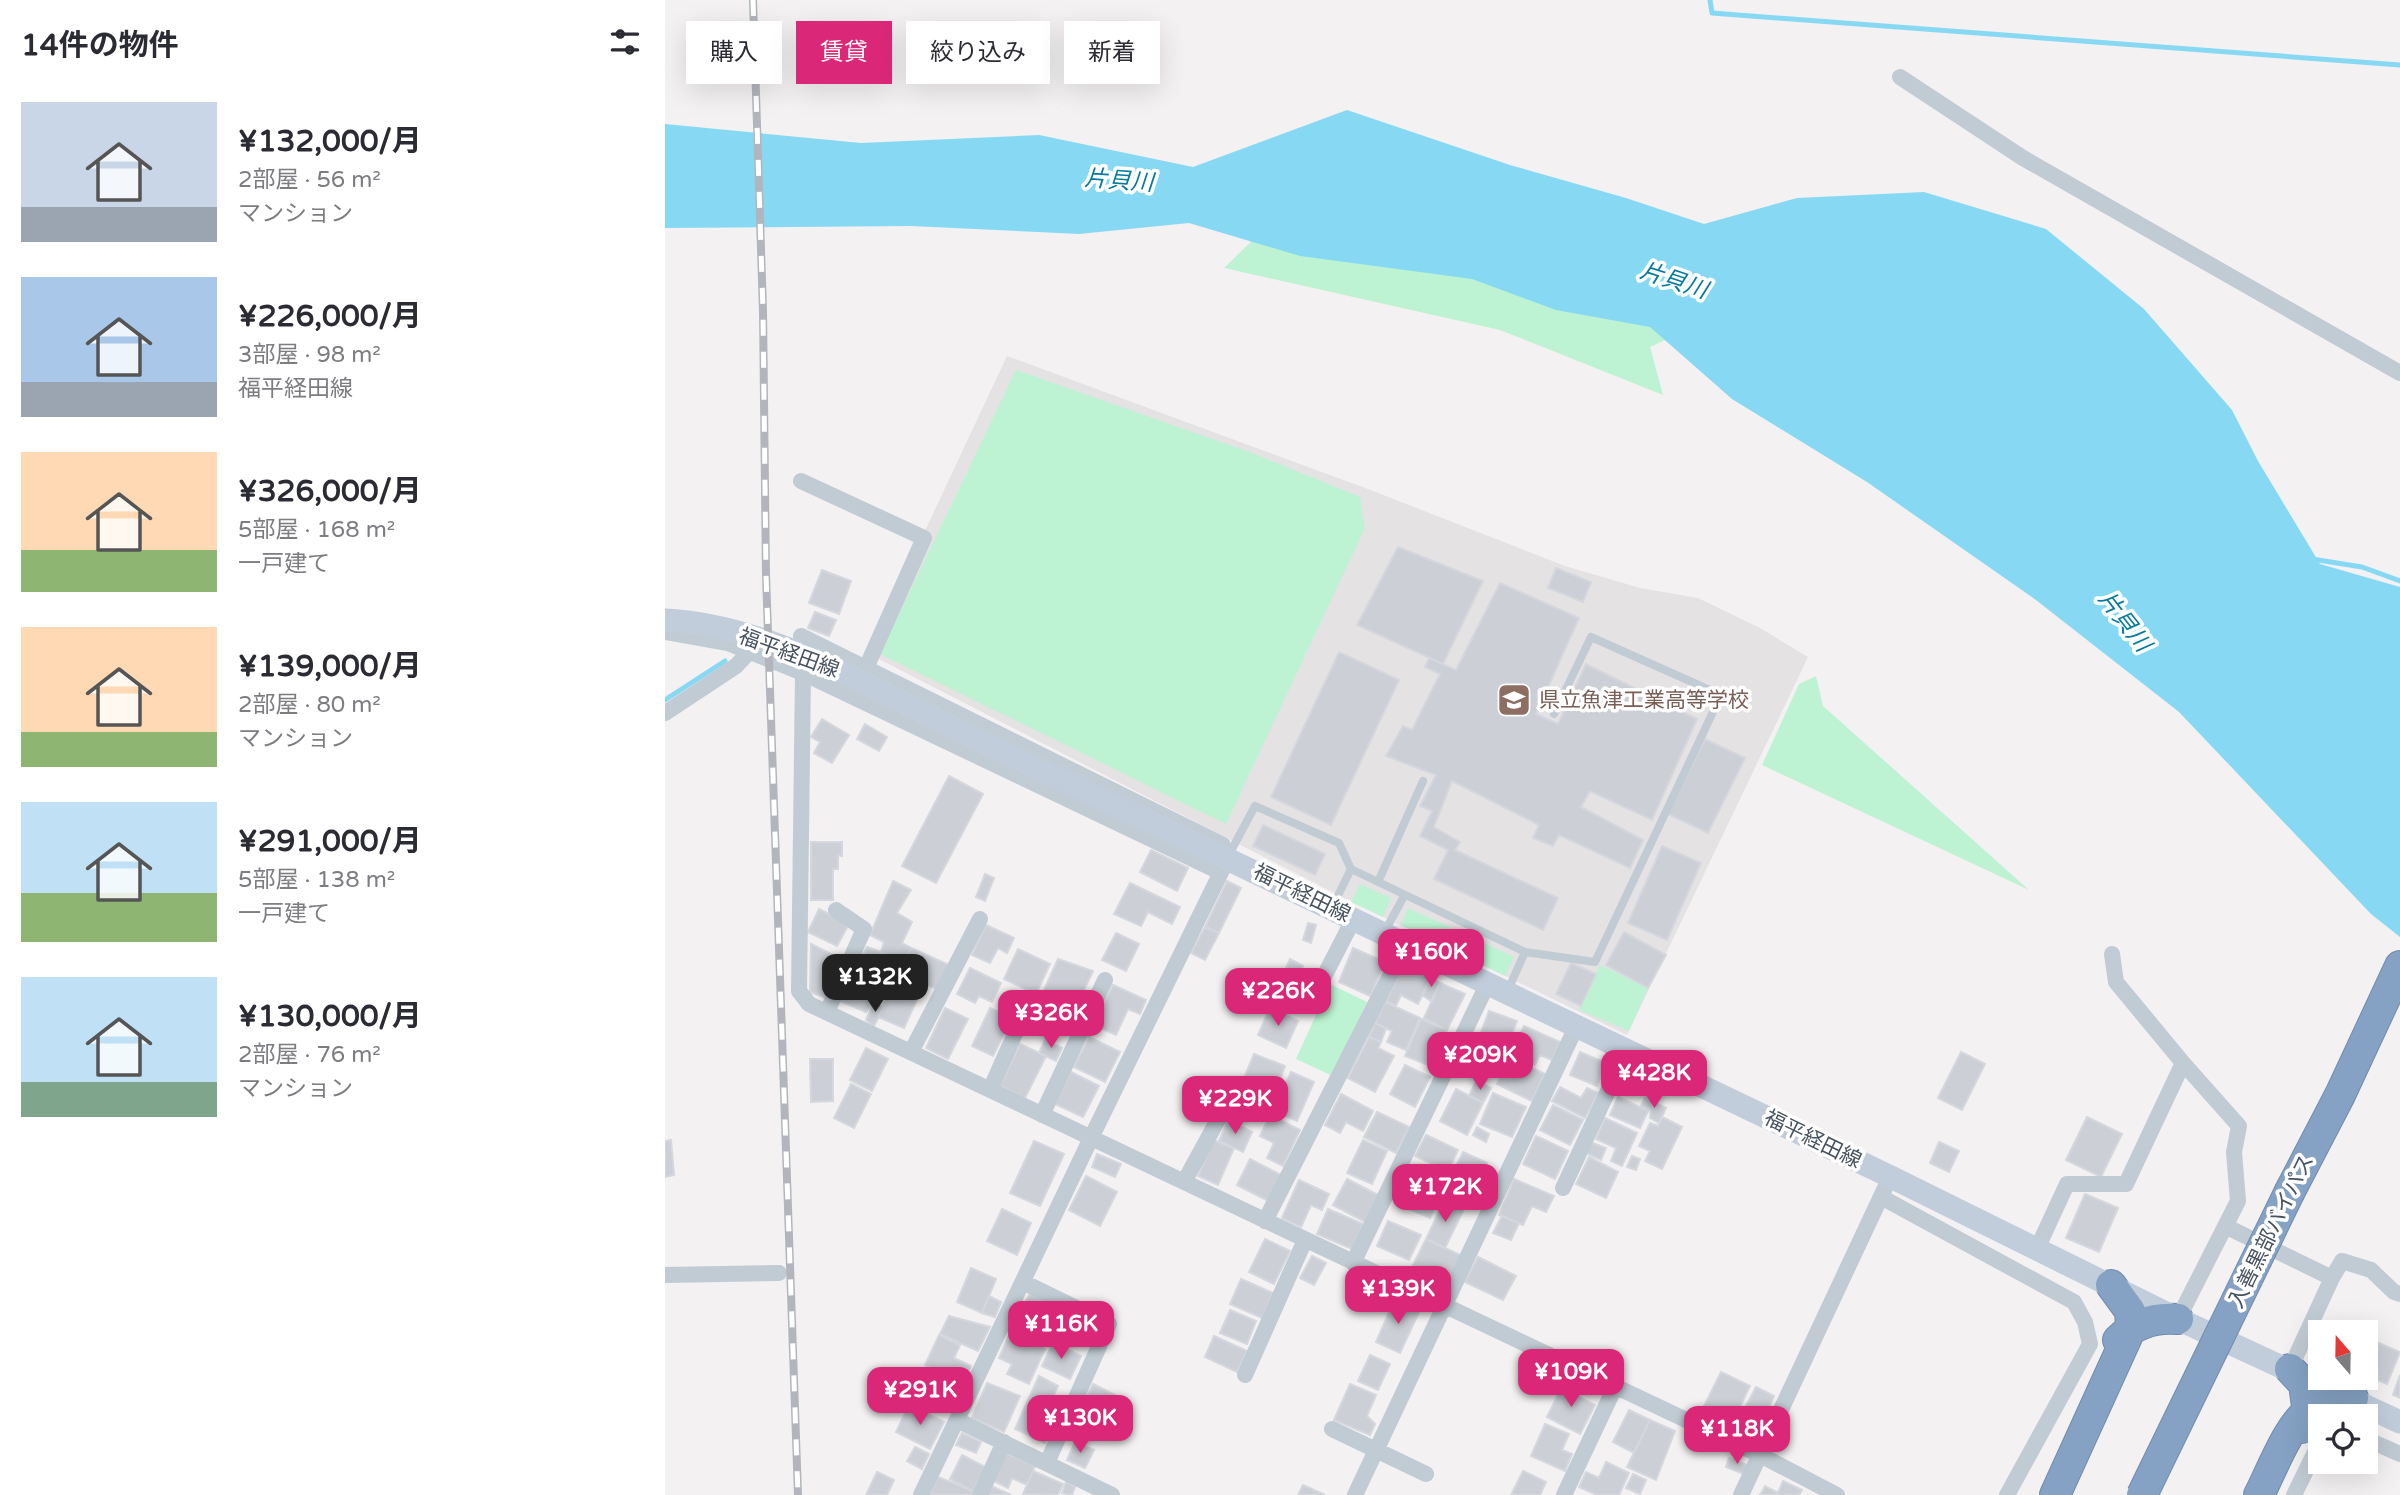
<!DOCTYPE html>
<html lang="ja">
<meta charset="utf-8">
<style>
:root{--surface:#fff;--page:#f7f7f7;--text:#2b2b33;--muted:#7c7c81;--accent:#db2777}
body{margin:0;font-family:"Varela Round","Noto Sans JP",sans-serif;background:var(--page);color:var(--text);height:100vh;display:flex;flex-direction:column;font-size:26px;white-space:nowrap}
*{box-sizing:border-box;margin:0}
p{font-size:23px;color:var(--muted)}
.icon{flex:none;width:38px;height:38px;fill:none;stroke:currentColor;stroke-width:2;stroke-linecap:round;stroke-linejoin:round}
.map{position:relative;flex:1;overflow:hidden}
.side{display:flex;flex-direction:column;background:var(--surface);width:665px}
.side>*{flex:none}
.top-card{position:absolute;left:21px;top:21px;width:665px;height:63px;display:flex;gap:14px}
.needle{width:46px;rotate:340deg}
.buttons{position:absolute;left:1643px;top:1320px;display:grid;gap:14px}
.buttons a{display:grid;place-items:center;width:70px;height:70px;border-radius:0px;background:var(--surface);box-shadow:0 7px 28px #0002;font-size:35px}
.price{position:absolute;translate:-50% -60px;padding:0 16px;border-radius:14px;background:var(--accent);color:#fff;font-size:23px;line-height:46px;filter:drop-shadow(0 2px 4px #0008)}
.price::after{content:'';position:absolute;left:50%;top:42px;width:21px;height:16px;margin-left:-10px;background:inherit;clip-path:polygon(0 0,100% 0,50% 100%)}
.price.selected{background:#222;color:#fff}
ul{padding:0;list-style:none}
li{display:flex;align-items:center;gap:21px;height:175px;padding:0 21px}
li span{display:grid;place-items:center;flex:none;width:196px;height:140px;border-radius:0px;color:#555}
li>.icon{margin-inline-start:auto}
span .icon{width:84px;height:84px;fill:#fffc;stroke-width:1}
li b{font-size:30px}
h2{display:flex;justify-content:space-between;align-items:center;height:84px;padding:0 21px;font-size:30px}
.tag{padding:0 24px;border-radius:0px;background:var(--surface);box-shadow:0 7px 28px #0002;font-size:24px;line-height:63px}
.tag.selected{background:var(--accent);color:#fff}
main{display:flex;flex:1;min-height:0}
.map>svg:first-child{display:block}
.education{fill:#e4e2e3}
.green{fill:#bdf3d3}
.water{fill:#87d9f3}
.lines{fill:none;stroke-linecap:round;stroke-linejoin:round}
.stream{stroke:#87d9f3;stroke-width:5}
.building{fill:#ccd0d6;stroke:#d4d7dd;stroke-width:2}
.highway-casing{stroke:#708caf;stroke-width:32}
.lane{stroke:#c1cbd3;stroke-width:8}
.street{stroke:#c1cbd3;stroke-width:16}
.secondary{stroke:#c2cddb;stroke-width:23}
.highway{stroke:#85a1c3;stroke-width:30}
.rail-casing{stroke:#b2b6bc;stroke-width:8}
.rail{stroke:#fff;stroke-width:5;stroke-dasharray:16;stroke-linecap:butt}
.highway-bridge-casing{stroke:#708caf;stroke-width:32;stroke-linecap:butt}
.highway-bridge{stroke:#85a1c3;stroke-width:30}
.labels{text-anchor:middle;stroke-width:7;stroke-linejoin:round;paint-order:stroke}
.street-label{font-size:21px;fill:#475360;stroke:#fff}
.education-label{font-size:21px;fill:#785e54;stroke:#fff;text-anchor:start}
.water-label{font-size:23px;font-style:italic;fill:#047a9f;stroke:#fff}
</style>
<main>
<section class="side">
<h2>14件の物件<svg class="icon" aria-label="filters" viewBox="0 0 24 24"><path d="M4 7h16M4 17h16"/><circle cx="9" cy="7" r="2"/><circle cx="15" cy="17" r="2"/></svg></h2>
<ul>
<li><span style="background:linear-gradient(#c9d6e8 75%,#9aa5b1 0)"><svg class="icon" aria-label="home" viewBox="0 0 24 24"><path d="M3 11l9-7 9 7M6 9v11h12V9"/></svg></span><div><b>¥132,000/月</b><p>2部屋 · 56 m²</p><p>マンション</p></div></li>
<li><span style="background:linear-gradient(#a9c7e8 75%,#9aa5b1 0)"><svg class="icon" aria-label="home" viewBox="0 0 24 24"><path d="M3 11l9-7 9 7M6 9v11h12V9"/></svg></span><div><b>¥226,000/月</b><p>3部屋 · 98 m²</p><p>福平経田線</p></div></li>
<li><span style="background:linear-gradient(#ffd9b3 70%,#8fb573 0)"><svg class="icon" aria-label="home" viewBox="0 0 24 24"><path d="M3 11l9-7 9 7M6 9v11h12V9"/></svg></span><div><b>¥326,000/月</b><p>5部屋 · 168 m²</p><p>一戸建て</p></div></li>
<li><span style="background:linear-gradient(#ffd9b3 75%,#8fb573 0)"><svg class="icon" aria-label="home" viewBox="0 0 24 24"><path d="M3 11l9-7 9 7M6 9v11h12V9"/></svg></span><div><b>¥139,000/月</b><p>2部屋 · 80 m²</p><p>マンション</p></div></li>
<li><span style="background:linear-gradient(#bfe0f5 65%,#8fb573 0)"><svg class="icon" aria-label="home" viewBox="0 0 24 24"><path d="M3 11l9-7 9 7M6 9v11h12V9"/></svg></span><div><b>¥291,000/月</b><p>5部屋 · 138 m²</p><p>一戸建て</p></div></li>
<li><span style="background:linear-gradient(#bfe0f5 75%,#7fa58c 0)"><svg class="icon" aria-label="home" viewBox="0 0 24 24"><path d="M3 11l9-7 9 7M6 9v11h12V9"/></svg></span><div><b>¥130,000/月</b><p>2部屋 · 76 m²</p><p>マンション</p></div></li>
</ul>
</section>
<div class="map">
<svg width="1735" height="1495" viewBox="0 0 1735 1495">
<rect width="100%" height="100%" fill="#f3f1f1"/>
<path class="education" d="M342 356 703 489 900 566 975 588 1033 598 1095 628 1143 657 962 1035 667 892 208 656 259 533Z"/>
<path class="green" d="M624 205 1030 326 985 347 998 395 835 330 559 268Z
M351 370 587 453 695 497 700 528 561 824 215 654Z
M1151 676 1158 706 1364 890 1097 765 1134 684Z
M695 884 726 898 718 917 686 902Z
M743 908 849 957 840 976 736 925Z
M935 965 983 988 964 1031 914 1010Z
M665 984 702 1002 668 1076 631 1059Z"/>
<path class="water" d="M682 110 845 165 961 198 1039 224 1132 198 1259 192 1381 229 1479 309 1567 410 1593 461 1655 564 1735 587V937L1706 914 1514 712 1371 600 1202 482 1067 399 985 327 891 310 807 279 635 256 524 223 414 234 246 226 0 228V124L196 143 374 135 528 167Z"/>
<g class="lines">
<path class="stream" d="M1045 0 1047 13 1735 65
M1647 559 1697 567 1735 581
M0 700 60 661"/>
</g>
<path class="building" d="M733 547 818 581 778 664 692 625Z
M891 568 926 582 918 602 883 588Z
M157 570 186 581 174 614 144 603Z
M835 583 914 618 871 714 893 724 921 664 1032 719 987 820 925 791 916 807 978 840 965 868 894 835 888 846 868 838 874 825 787 781 769 827 795 842 790 850 893 898 878 930 769 879 783 850 755 836 767 811 755 806 771 775 721 756 738 726 747 730 775 674 760 667 764 658 791 670Z
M150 612 171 620 164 636 143 628Z
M674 652 734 680 666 825 606 797Z
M157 719 184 735 167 763 149 753 155 742 146 737Z
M200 724 222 737 214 751 192 739Z
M1040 739 1080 758 1043 833 1003 814Z
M284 776 318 794 271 883 237 866Z
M598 825 660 854 650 875 588 846Z
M146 842H177V856L173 855V869H168V900H146Z
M997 846 1036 863 1002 940 963 923Z
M486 850 523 868 512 891 475 872Z
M320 874 329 878 320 901 311 897Z
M228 881 246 890 232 913 247 922 237 943 246 948 240 962 216 952 219 942 205 935Z
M562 881 576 888 554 933 540 927Z
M465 883 515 907 507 924 483 912 476 926 449 914Z
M154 909 184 924 172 946 143 932Z
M643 923 651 925 646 943 638 940Z
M321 925 349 938 342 953 333 948 325 963 307 955Z
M540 927 554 933 540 960 526 953Z
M959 932 1001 955 983 988 941 965Z
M451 933 474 944 461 971 437 960Z
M146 944 178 960 162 998 145 992Z
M202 947 216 952 206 972 222 981 201 1012 175 1001Z
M246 948 284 965 272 989 259 984 239 1028 213 1017Z
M688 948 720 962 705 996 674 982Z
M353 949 385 964 371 994 339 979Z
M393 959 428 971 409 1011 376 997Z
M625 959 638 966 634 975 621 968Z
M906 963 931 974 916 1006 891 994Z
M739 965 766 978 753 1004 736 995 731 1006 721 1001Z
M305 968 336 983 327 1002 314 996 310 1003 292 994Z
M766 978 775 983 766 1001 757 995Z
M617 981 639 992 631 1009 609 998Z
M775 983 800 994 782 1030 759 1018Z
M448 985 481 1000 475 1014 463 1009 451 1035 429 1025Z
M720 1002 755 1018 741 1050 722 1042 727 1031 710 1023Z
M209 1003 219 1007 209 1026 201 1020Z
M280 1008 303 1019 283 1059 261 1048Z
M325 1008 347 1018 328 1056 307 1046Z
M605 1008 633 1021 621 1048 593 1035Z
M824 1011 852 1021 842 1045 815 1035Z
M756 1019 782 1030 766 1066 740 1056Z
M710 1023 721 1028 716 1042 704 1037Z
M859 1026 895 1042 887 1060 875 1055 870 1065 846 1054Z
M424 1037 455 1052 440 1082 409 1067Z
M704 1037 716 1042 713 1048 729 1056 710 1092 683 1078Z
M380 1040 397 1048 391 1061 374 1053Z
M355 1044 381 1056 360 1098 335 1086Z
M808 1045 822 1052 813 1068 799 1061Z
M201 1048 223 1059 207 1091 185 1080Z
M915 1052 941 1063 932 1086 905 1075Z
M1296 1052 1320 1064 1297 1110 1273 1098Z
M589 1054 620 1066 602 1113 570 1100Z
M845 1057 880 1074 867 1101 832 1084Z
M145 1059H168V1101L146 1102Z
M740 1065 765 1077 750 1107 725 1094Z
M406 1072 434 1086 418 1117 390 1104Z
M626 1072 649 1082 632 1121 609 1111Z
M811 1081 826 1088 818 1103 804 1096Z
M987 1082 993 1085 987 1098 981 1095Z
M186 1084 206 1094 189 1128 169 1118Z
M895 1087 916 1098 922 1088 933 1093 920 1118 887 1101Z
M791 1089 818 1103 802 1135 775 1121Z
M828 1093 861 1107 847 1137 815 1124Z
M676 1094 708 1111 698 1131 681 1122 675 1133 660 1125Z
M953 1097 983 1111 975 1128 945 1115Z
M980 1098 1001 1108 994 1123 985 1118 986 1110 976 1106Z
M888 1105 918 1120 905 1145 875 1130Z
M712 1112 744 1127 731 1153 699 1137Z
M605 1115 635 1130 618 1166 602 1158 609 1143 595 1136Z
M997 1117 1017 1127 997 1169 980 1161 985 1151 974 1146 985 1123 993 1126Z
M1422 1117 1457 1134 1436 1177 1401 1160Z
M940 1118 972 1133 957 1166 946 1161 951 1148 931 1139Z
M563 1120 587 1132 578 1152 554 1141Z
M812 1127 824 1134 821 1142 808 1135Z
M761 1135 793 1150 783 1171 750 1156Z
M871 1136 903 1151 890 1179 858 1164Z
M6 1140 9 1175 0 1177V1141Z
M548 1140 569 1148 553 1185 533 1176Z
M698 1140 722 1151 707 1184 682 1173Z
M369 1141 399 1154 375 1206 345 1193Z
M925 1142 941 1148 936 1160 921 1153Z
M1274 1142 1294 1151 1284 1172 1265 1163Z
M798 1152 822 1163 804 1201 780 1190Z
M432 1154 456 1164 450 1177 427 1167Z
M967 1156 975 1159 971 1170 962 1167Z
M924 1157 953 1172 941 1198 911 1184Z
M585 1159 616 1175 603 1201 572 1185Z
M421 1176 452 1192 435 1226 404 1210Z
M742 1178 776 1193 765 1218 730 1203Z
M682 1179 713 1195 700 1222 668 1205Z
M849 1179 889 1196 881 1212 867 1206 858 1225 834 1215Z
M634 1180 664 1194 657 1210 646 1205 636 1227 617 1218Z
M1420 1194 1453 1208 1434 1252 1401 1238Z
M780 1199 799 1209 780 1248 761 1239Z
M337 1209 366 1223 352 1255 322 1241Z
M663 1209 698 1224 687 1249 652 1234Z
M837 1216 854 1223 846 1240 828 1233Z
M723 1221 756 1235 744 1260 712 1246Z
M600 1239 625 1251 609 1284 584 1272Z
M761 1239 797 1256 779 1291 744 1273Z
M647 1256 661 1263 649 1285 635 1278Z
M813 1257 851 1276 838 1300 800 1282Z
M306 1268 331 1279 317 1313 292 1302Z
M576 1279 608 1293 597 1318 565 1304Z
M365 1293 402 1308 392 1332 370 1324 364 1339 346 1331Z
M324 1296 336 1302 330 1317 317 1313Z
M730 1299 755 1310 735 1353 711 1342Z
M565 1310 591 1321 582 1344 555 1333Z
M284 1316 325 1327 313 1351 275 1334Z
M345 1333 380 1349 364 1384 342 1374 347 1364 334 1358Z
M274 1335 295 1345 289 1358 306 1366 299 1382 260 1365Z
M549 1336 582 1351 572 1372 540 1357Z
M1709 1341 1735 1352 1722 1384 1701 1375V1358Z
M388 1343 416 1356 405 1379 377 1366Z
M705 1355 725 1364 713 1390 693 1381Z
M258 1369 295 1386 285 1408 248 1392Z
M1056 1372 1085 1386 1065 1427 1036 1412Z
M1735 1375V1398L1728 1395Z
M374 1376 393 1386 380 1414 392 1419 380 1443 350 1429Z
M900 1380 915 1388 911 1396 930 1405 915 1434 882 1417Z
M322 1383 355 1396 339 1432 307 1418Z
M428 1384 452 1396 437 1425 413 1414Z
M685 1384 711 1395 702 1416 710 1424 705 1435 669 1420Z
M1091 1387 1109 1396 1099 1417 1080 1408Z
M244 1405 279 1422 265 1449 231 1432Z
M964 1410 985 1420 969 1453 948 1442Z
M985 1420 1010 1431 991 1480 962 1467Z
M880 1424 904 1434 897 1450 907 1454 900 1471 866 1456Z
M297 1433 316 1442 311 1453 291 1445Z
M410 1442 429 1450 420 1468 402 1460Z
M250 1447 264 1454 257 1469 242 1461Z
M341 1453 370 1466 362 1485 347 1478 343 1488 329 1481Z
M297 1455 320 1467 308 1491 285 1479Z
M1064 1458 1082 1465 1079 1474 1061 1467Z
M941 1462 964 1473 954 1495H932L914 1487 921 1472 934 1478Z
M368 1471 398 1484 393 1495 358 1494Z
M858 1471 881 1482 875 1495H846Z
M212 1472 229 1480 222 1495H201Z
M968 1474 981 1480 975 1494 961 1488Z
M273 1477 308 1491 306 1495H265Z
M1118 1481 1137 1490 1134 1495H1095L1100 1486 1113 1493Z
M401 1482 410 1487 407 1495 397 1493Z
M638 1485 660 1495H633Z
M326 1486 346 1495H322Z"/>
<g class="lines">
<defs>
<path id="highway" d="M1625 1191 1675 1095 1735 966
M1453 1340C1470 1323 1490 1317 1513 1319
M1625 1369 1639 1384 1642 1406 1637 1428
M1390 1495 1466 1328 1465 1311 1446 1285
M1594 1495C1606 1472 1624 1423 1645 1410 1658 1403 1674 1400 1688 1398"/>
</defs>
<use href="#highway" class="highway-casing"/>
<path class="lane" d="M567 849 590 806 674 843 686 869
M713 882 758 781
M667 908 686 869 860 952 843 990
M719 933 739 896
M860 952 930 962 1056 695 926 637 889 714"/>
<path class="street" d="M1235 77 1358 158 1735 373
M136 481 259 538 201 668
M0 632 63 643 138 673 555 872
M136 636 558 845
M138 673 134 991 144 1004 1095 1455 1172 1495
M0 713 71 666 85 651
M649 996 689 918
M162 1012 199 929 171 910
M246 1052 315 919
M325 1090 364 1002
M377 1115 440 980
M519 1182 566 1096
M898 1188 962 1050
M1216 1197 1409 1302 1420 1322 1425 1344 1342 1495
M600 1221 741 944
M1560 1226 1667 1278 1625 1369
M1372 1249 1402 1184H1461L1518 1063 1451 982 1447 954
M688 1263 823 983
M0 1275 114 1273
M1667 1278 1677 1261 1706 1270 1729 1292 1735 1294
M358 1282 444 1324 382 1463
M1513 1319 1573 1201 1569 1152 1574 1126 1518 1063
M580 1375 640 1240
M292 1420 447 1495
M667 1429 761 1474
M1701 1439 1735 1454
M256 1495 426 1138 563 858
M315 1495 339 1442
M690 1495 912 1025
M899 1495 950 1387
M1076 1495 1220 1188
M1629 1495 1650 1452 1656 1451"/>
<path class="secondary" d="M0 620C102 625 200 684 289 728L1226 1177 1513 1319 1735 1422"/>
<use href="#highway" class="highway"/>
<defs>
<path id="rail" d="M88 0 98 311 101 575 133 1495"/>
</defs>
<use href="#rail" class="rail-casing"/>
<use href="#rail" class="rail"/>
<defs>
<path id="highway-bridge" d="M1477 1495 1625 1191"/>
</defs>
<use href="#highway-bridge" class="highway-bridge-casing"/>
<use href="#highway-bridge" class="highway-bridge"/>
</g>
<defs>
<symbol id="school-square" viewBox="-11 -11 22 22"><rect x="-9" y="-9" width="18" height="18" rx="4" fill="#8d6e63" stroke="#fff"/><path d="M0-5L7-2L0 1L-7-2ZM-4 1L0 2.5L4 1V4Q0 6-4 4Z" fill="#fff"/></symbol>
</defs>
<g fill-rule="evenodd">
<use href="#school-square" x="830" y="681" width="38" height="38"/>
</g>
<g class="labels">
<g class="street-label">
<text transform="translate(124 653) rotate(20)" y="7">福平経田線</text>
<text transform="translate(637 893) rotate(26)" y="7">福平経田線</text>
<text transform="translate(1148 1139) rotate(26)" y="7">福平経田線</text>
<text transform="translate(1606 1231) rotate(-64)" y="7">入善黒部バイパス</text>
</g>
<g class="education-label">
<text x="874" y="707">県立魚津工業高等学校</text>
</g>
<g class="water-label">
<text transform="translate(454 180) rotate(4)" y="8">片貝川</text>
<text transform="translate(1009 280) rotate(18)" y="8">片貝川</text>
<text transform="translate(1460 621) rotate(52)" y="8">片貝川</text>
</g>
</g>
</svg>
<div class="buttons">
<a><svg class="needle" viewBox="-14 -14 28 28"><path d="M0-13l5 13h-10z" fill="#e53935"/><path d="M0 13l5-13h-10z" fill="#7c7c81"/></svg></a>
<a><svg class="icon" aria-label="locate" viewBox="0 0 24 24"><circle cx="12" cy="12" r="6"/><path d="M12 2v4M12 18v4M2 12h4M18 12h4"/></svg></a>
</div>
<b class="price" style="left:766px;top:989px">¥160K</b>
<b class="price selected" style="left:210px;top:1014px">¥132K</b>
<b class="price" style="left:613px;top:1028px">¥226K</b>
<b class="price" style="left:386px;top:1050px">¥326K</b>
<b class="price" style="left:815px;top:1092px">¥209K</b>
<b class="price" style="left:989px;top:1110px">¥428K</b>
<b class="price" style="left:570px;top:1136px">¥229K</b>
<b class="price" style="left:780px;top:1224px">¥172K</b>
<b class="price" style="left:733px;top:1326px">¥139K</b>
<b class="price" style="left:396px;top:1361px">¥116K</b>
<b class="price" style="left:906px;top:1409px">¥109K</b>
<b class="price" style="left:255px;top:1427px">¥291K</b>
<b class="price" style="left:415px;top:1455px">¥130K</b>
<b class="price" style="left:1072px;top:1466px">¥118K</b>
<div class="top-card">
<a class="tag">購入</a>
<a class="tag selected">賃貸</a>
<a class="tag">絞り込み</a>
<a class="tag">新着</a>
</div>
</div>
</main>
